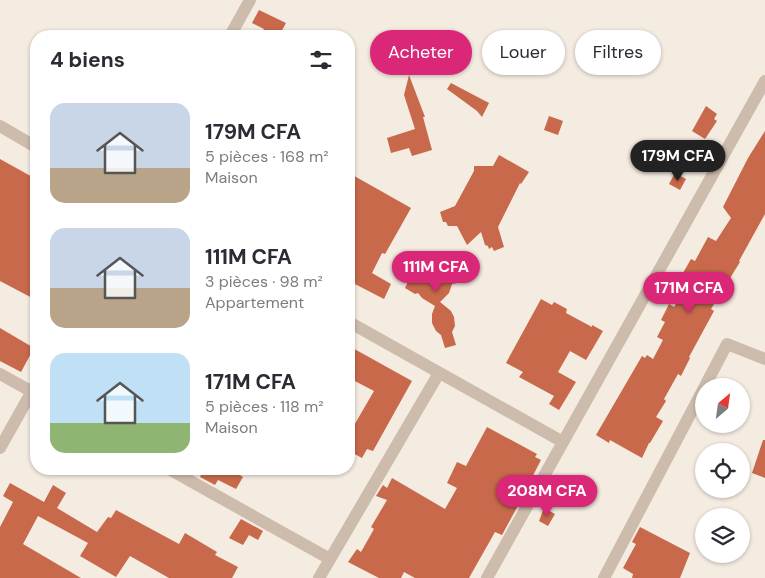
<!DOCTYPE html>
<html lang="fr">
<meta charset="utf-8">
<style>
:root{--surface:#fff;--page:#f2f2f3;--text:#2b2b33;--muted:#7c7c81;--accent:#db2777}
body{margin:0;font-family:"DM Sans",sans-serif;background:var(--page);color:var(--text);height:100vh;display:flex;flex-direction:column;font-size:19px;white-space:nowrap}
*{box-sizing:border-box;margin:0}
p{font-size:16px;color:var(--muted)}
.icon{flex:none;width:28px;height:28px;fill:none;stroke:currentColor;stroke-width:2;stroke-linecap:round;stroke-linejoin:round}
.map{position:relative;flex:1;overflow:hidden}
.panel{position:absolute;left:30px;top:30px;width:325px;height:445px;display:flex;flex-direction:column;background:var(--surface);border-radius:20px;box-shadow:0 1px 4px #0004}
.panel>*{flex:none}
.banner{position:absolute;left:370px;top:30px;width:320px;height:45px;display:flex;gap:10px}
.needle{width:32px;rotate:29deg}
.buttons{position:absolute;left:695px;top:378px;display:grid;gap:10px}
.buttons a{display:grid;place-items:center;width:55px;height:55px;border-radius:50%;background:var(--surface);box-shadow:0 1px 4px #0004;font-size:25px}
.price{position:absolute;translate:-50% -42px;padding:0 11px;border-radius:18px;background:var(--accent);color:#fff;font-size:16px;line-height:32px;filter:drop-shadow(0 1px 2px #0008)}
.price::after{content:'';position:absolute;left:50%;top:30px;width:15px;height:11px;margin-left:-8px;background:inherit;clip-path:polygon(0 0,100% 0,50% 100%)}
.price.active{background:#222;color:#fff}
ul{padding:0;list-style:none}
li{display:flex;align-items:center;gap:15px;height:125px;padding:0 20px}
li span{display:grid;place-items:center;flex:none;width:140px;height:100px;border-radius:15px;color:#555}
li>.icon{margin-inline-start:auto}
span .icon{width:60px;height:60px;fill:#fffc;stroke-width:1}
li b{font-size:21px}
h2{display:flex;justify-content:space-between;align-items:center;height:60px;padding:0 20px;font-size:21px}
.chip{padding:0 18px;border-radius:22px;background:var(--surface);box-shadow:0 1px 4px #0004;font-size:18px;line-height:45px}
.chip.active{background:var(--accent);color:#fff}
.map>svg:first-child{display:block}
.building{fill:#c8694b}
.lines{fill:none;stroke-linecap:round;stroke-linejoin:round}
.minor{stroke:#cdbbac;stroke-width:12}
</style>
<div class="map">
<svg width="765" height="578" viewBox="0 0 765 578">
<rect width="100%" height="100%" fill="#f4ebe1"/>
<path class="building" d="M259 10 286 23 279 36H269L262 33 264 29 252 23Z
M585 45 610 60 603 73 578 60Z
M631 53 642 59 635 72 624 66Z
M409 75 425 117H423L432 150 412 156 409 148 391 153 387 138 415 129 404 95Z
M451 83 489 103 482 117 477 111 447 89Z
M706 106 717 114 714 119 717 121 705 139 692 131Z
M549 116 563 121 558 135 544 130Z
M765 131V214L739 261 740 262 711 309 714 311 689 357 690 358 681 376 678 374 664 399 666 401 656 417 663 421 650 443H649L642 458 610 440 609 443 596 435 642 356 645 358 647 355 653 359 663 340 657 337 665 322 661 320 669 304 674 307 691 280 684 277 685 275 683 273 691 259 695 261 708 237 716 241 731 218 723 207 748 158Z
M499 155 529 172 521 184 520 183 498 227 504 247 494 251 492 247 489 249 488 246 485 245 481 232 467 245 457 226H448L446 222H443L440 212 455 206 474 171V166H493Z
M0 159 36 179V227L31 236 36 238V300L0 281Z
M349 173 411 208 389 247 385 254 382 253 372 273 391 284 384 299 349 281Z
M675 173 686 179 680 190 669 184Z
M423 251 449 267 448 270 467 281 452 284 449 293 440 302 451 311 454 317 455 326 452 332 456 345 445 348 441 335 436 331 432 323V314L435 306 422 298 418 293 415 294 405 288Z
M541 299 552 305 554 302 567 309 566 313 592 327V325L603 331 586 360 570 351 558 372 576 382 559 410 549 404 554 396 519 377 523 372 506 363Z
M0 328 34 348 21 372 0 361Z
M349 346 412 381 373 451 367 449 362 458 349 451V434L374 391 349 378Z
M487 427 537 454 535 457 541 460 526 489H527L502 535 495 532 469 578H415L404 572 401 578H379L348 562 357 549 361 552 374 529 371 527 387 500 376 496 383 485 387 488 392 478 445 509 457 488 447 483 457 462 466 466Z
M763 440H765V478L752 473Z
M198 469H230L243 477 236 489 218 480 215 485 200 477 203 471Z
M10 483 44 502 53 485 66 493 57 508 97 532 108 517 111 518 116 510 179 544 185 533 217 552 215 555 238 567 232 578H169L130 556 116 577 80 556 88 543 38 516 23 544 81 578H0V527L13 502 3 496Z
M544 508 555 514 548 526 539 521Z
M241 519 263 531 258 540 249 535 243 545 229 538Z
M640 527 690 553 680 578H632L633 574 623 568 636 544 632 542Z"/>
<g class="lines">
<path class="minor" d="M230 36 250 0
M0 126 36 147
M349 322 563 442
M0 374 36 394
M705 386 727 344 765 359
M0 448 36 384
M169 469 330 559
M319 578 439 373
M487 578 765 81
M604 578 704 388"/>
</g>
</svg>
<div class="buttons">
<a><svg class="needle" viewBox="-14 -14 28 28"><path d="M0-13l5 13h-10z" fill="#e53935"/><path d="M0 13l5-13h-10z" fill="#7c7c81"/></svg></a>
<a><svg class="icon" aria-label="locate" viewBox="0 0 24 24"><circle cx="12" cy="12" r="6"/><path d="M12 2v4M12 18v4M2 12h4M18 12h4"/></svg></a>
<a><svg class="icon" aria-label="layers" viewBox="0 0 24 24"><path d="M12 4l9 5-9 5-9-5zM3 14l9 5 9-5"/></svg></a>
</div>
<b class="price active" style="left:678px;top:182px">179M CFA</b>
<b class="price" style="left:436px;top:293px">111M CFA</b>
<b class="price" style="left:689px;top:314px">171M CFA</b>
<b class="price" style="left:547px;top:517px">208M CFA</b>
<div class="banner">
<a class="chip active">Acheter</a>
<a class="chip">Louer</a>
<a class="chip">Filtres</a>
</div>
<section class="panel">
<h2>4 biens<svg class="icon" aria-label="filters" viewBox="0 0 24 24"><path d="M4 7h16M4 17h16"/><circle cx="9" cy="7" r="2"/><circle cx="15" cy="17" r="2"/></svg></h2>
<ul>
<li><span style="background:linear-gradient(#c9d6e8 65%,#b9a48a 0)"><svg class="icon" aria-label="home" viewBox="0 0 24 24"><path d="M3 11l9-7 9 7M6 9v11h12V9"/></svg></span><div><b>179M CFA</b><p>5 pièces · 168 m²</p><p>Maison</p></div></li>
<li><span style="background:linear-gradient(#c9d6e8 60%,#b9a48a 0)"><svg class="icon" aria-label="home" viewBox="0 0 24 24"><path d="M3 11l9-7 9 7M6 9v11h12V9"/></svg></span><div><b>111M CFA</b><p>3 pièces · 98 m²</p><p>Appartement</p></div></li>
<li><span style="background:linear-gradient(#bfe0f5 70%,#8fb573 0)"><svg class="icon" aria-label="home" viewBox="0 0 24 24"><path d="M3 11l9-7 9 7M6 9v11h12V9"/></svg></span><div><b>171M CFA</b><p>5 pièces · 118 m²</p><p>Maison</p></div></li>
</ul>
</section>
</div>
